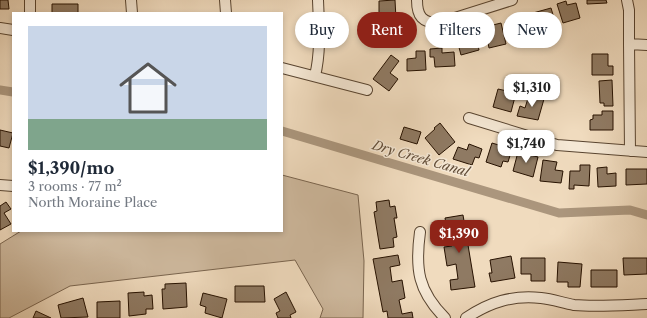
<!DOCTYPE html>
<meta charset="utf-8">
<style>
:root{--surface:#fff;--page:#f6f6f7;--text:#1f2937;--muted:#747a83;--accent:#8f2418}
body{margin:0;font-family:"Libre Caslon Text",serif;background:var(--page);color:var(--text);height:100vh;display:flex;flex-direction:column;font-size:15px;white-space:nowrap}
*{box-sizing:border-box;margin:0}
p{font-size:13px;color:var(--muted)}
.icon{flex:none;width:22px;height:22px;fill:none;stroke:currentColor;stroke-width:2;stroke-linecap:round;stroke-linejoin:round}
.map{position:relative;flex:1;overflow:hidden}
.panel{position:absolute;left:12px;top:12px;width:271px;height:220px;display:flex;flex-direction:column;background:var(--surface);border-radius:0px;box-shadow:0 2px 6px #0003}
.panel>*{flex:none}
.hud{position:absolute;left:295px;top:12px;width:292px;height:36px;display:flex;gap:8px}
.price{position:absolute;translate:-50% -34px;padding:0 9px;border-radius:8px;background:#fff;color:#222;font-size:13px;line-height:26px;filter:drop-shadow(0 1px 2px #0008)}
.price::after{content:'';position:absolute;left:50%;top:24px;width:12px;height:9px;margin-left:-6px;background:inherit;clip-path:polygon(0 0,100% 0,50% 100%)}
.price.on{background:var(--accent);color:#fff}
ul{padding:0;list-style:none}
li{display:grid;align-content:center;gap:8px;height:212px;padding:0 16px}
li span{display:grid;place-items:center;height:124px;border-radius:0px;color:#555}
li>.icon{margin-inline-start:auto}
span .icon{width:72px;height:72px;fill:#fffc;stroke-width:1}
li b{font-size:17px}
.tag{padding:0 14px;border-radius:18px;background:var(--surface);box-shadow:0 2px 6px #0003;font-size:14px;line-height:36px}
.tag.on{background:var(--accent);color:#fff}
.map>svg:first-child{display:block}
.green{fill:#ceb99e;stroke:#7a654f}
.lines{fill:none;stroke-linecap:round;stroke-linejoin:round}
.canal{stroke:#ab967d;stroke-width:9}
.building{fill:#8f7a63;stroke:#261100}
.street-casing{stroke:#584430;stroke-width:12}
.street{stroke:#f5e8d5;stroke-width:10}
.labels{text-anchor:middle;stroke-width:3;stroke-linejoin:round;paint-order:stroke}
.water-label{font-size:13px;font-style:italic;fill:#624d38;stroke:#f5e8d5}
</style>
<div class="map">
<svg width="647" height="318" viewBox="0 0 647 318">
<rect width="100%" height="100%" fill="#f0dbbe"/>
<filter id="stains"><feTurbulence type="fractalNoise" baseFrequency=".005" numOctaves="4"/><feColorMatrix values="0 0 0 0 .2 0 0 0 0 .09 0 0 0 0 .02 0 0 0 .5 -.17"/></filter>
<radialGradient id="worn" r=".72"><stop offset=".6" stop-color="#630" stop-opacity="0"/><stop offset="1" stop-color="#630" stop-opacity=".3"/></radialGradient>
<path class="green" d="M282 175 358 195 364 261 363 318H320L323 309 295 260 70 286 9 318H0V244L21 231H282Z"/>
<g class="lines">
<path class="canal" d="M0 90 13 92
M282 131 559 213 630 210 647 215"/>
</g>
<path class="building" d="M0 0H8L9 9H0Z
M395 0 396 19H379V1Z
M587 0H606L607 3 587 4Z
M566 1 567 5 576 3 580 18 563 23 557 4Z
M52 4H78V13H52Z
M551 8 557 28 539 33 533 13Z
M515 19V23L527 20 531 36 511 42 505 22Z
M501 23 506 44 489 48 487 38 483 39 481 28Z
M395 26 396 47H382L380 27Z
M465 33 467 40 476 37 479 50 461 55 456 36Z
M442 48V53L454 52 455 66 435 67 434 57H430V49Z
M416 51H425L426 70 407 71V59L416 58Z
M592 54H608V66H613V75H592Z
M391 55 399 61 390 73 398 79 389 91 373 79Z
M612 80 613 106H604V103H600L599 81Z
M498 89 516 93 511 112 493 107Z
M529 95 544 99 538 120 517 116 520 106 525 108Z
M602 111H613V130H590V120L593 119V115H602Z
M440 123 455 142 439 155 425 138 435 129 434 128Z
M404 127 421 132 417 144 400 139Z
M0 130 13 133 9 148 0 146Z
M492 143 512 149 508 162 503 161 501 167 486 162Z
M469 144 482 149 479 158 475 157 472 165 453 159 458 147 467 150Z
M518 152 538 157 533 177 513 171Z
M543 160 557 162 555 170 563 171 561 183 540 181Z
M580 165H590L589 186 574 185V189H569L570 171H580Z
M607 167V174L616 173V186L598 187 597 168Z
M626 169H647V184L626 185Z
M389 200 390 207 395 206 397 218H394L397 237 393 238 394 247 380 249 374 212 377 211 376 202Z
M6 202 11 209 4 213 11 224 0 230V206Z
M463 215 475 287 451 290 450 280 458 279 456 264 447 266 444 247 452 246 450 236H453L452 229 447 230 445 218Z
M398 255 400 265 390 267 392 282 402 280 405 298 399 300 402 314 412 312 413 318H388L387 311 383 312 373 259Z
M511 256 515 278 491 282 489 273H492L490 260Z
M521 258H545V281H531V274H521Z
M623 258H647V274L624 275Z
M558 262 582 264 580 287H568V282H557Z
M591 270H617V287H591Z
M186 283 187 307 163 309 162 289H165V284Z
M235 286H264L265 302H235Z
M144 292V296L152 295 153 309H146V314L129 316 128 293Z
M286 292 296 312 290 315 291 318H278L276 313 280 311 274 299Z
M203 293 227 299 222 318 205 313 206 307 200 305Z
M83 298 88 317 61 318 58 305Z
M120 301V318H97V302Z
M36 311 51 318H33Z"/>
<g class="lines">
<defs>
<path id="street" d="M30 0V13
M131 0 132 13
M225 0 226 13
M417 0C417 16 422 23 439 23L512 0
M627 0 629 10V44L630 151
M0 28 13 30
M629 44 647 45
M282 68 367 90
M315 76C321 51 319 26 318 0
M469 118 557 145 647 152
M0 185 13 186
M420 232C415 269 418 291 445 318
M466 318C490 302 512 295 541 298 552 299 563 303 574 305 597 307 623 305 647 304"/>
</defs>
<use href="#street" class="street-casing"/>
<use href="#street" class="street"/>
</g>
<g class="labels">
<g class="water-label">
<text transform="translate(421 158) rotate(16)" y="5">Dry Creek Canal</text>
</g>
</g>
<rect width="100%" height="100%" filter="url(#stains)"/>
<rect width="100%" height="100%" fill="url(#worn)"/>
</svg>
<b class="price" style="left:532px;top:108px">$1,310</b>
<b class="price" style="left:526px;top:164px">$1,740</b>
<b class="price on" style="left:459px;top:254px">$1,390</b>
<div class="hud">
<a class="tag">Buy</a>
<a class="tag on">Rent</a>
<a class="tag">Filters</a>
<a class="tag">New</a>
</div>
<section class="panel">
<ul>
<li><span style="background:linear-gradient(#c9d6e8 75%,#7fa58c 0)"><svg class="icon" aria-label="home" viewBox="0 0 24 24"><path d="M3 11l9-7 9 7M6 9v11h12V9"/></svg></span><div><b>$1,390/mo</b><p>3 rooms · 77 m²</p><p>North Moraine Place</p></div></li>
</ul>
</section>
</div>
